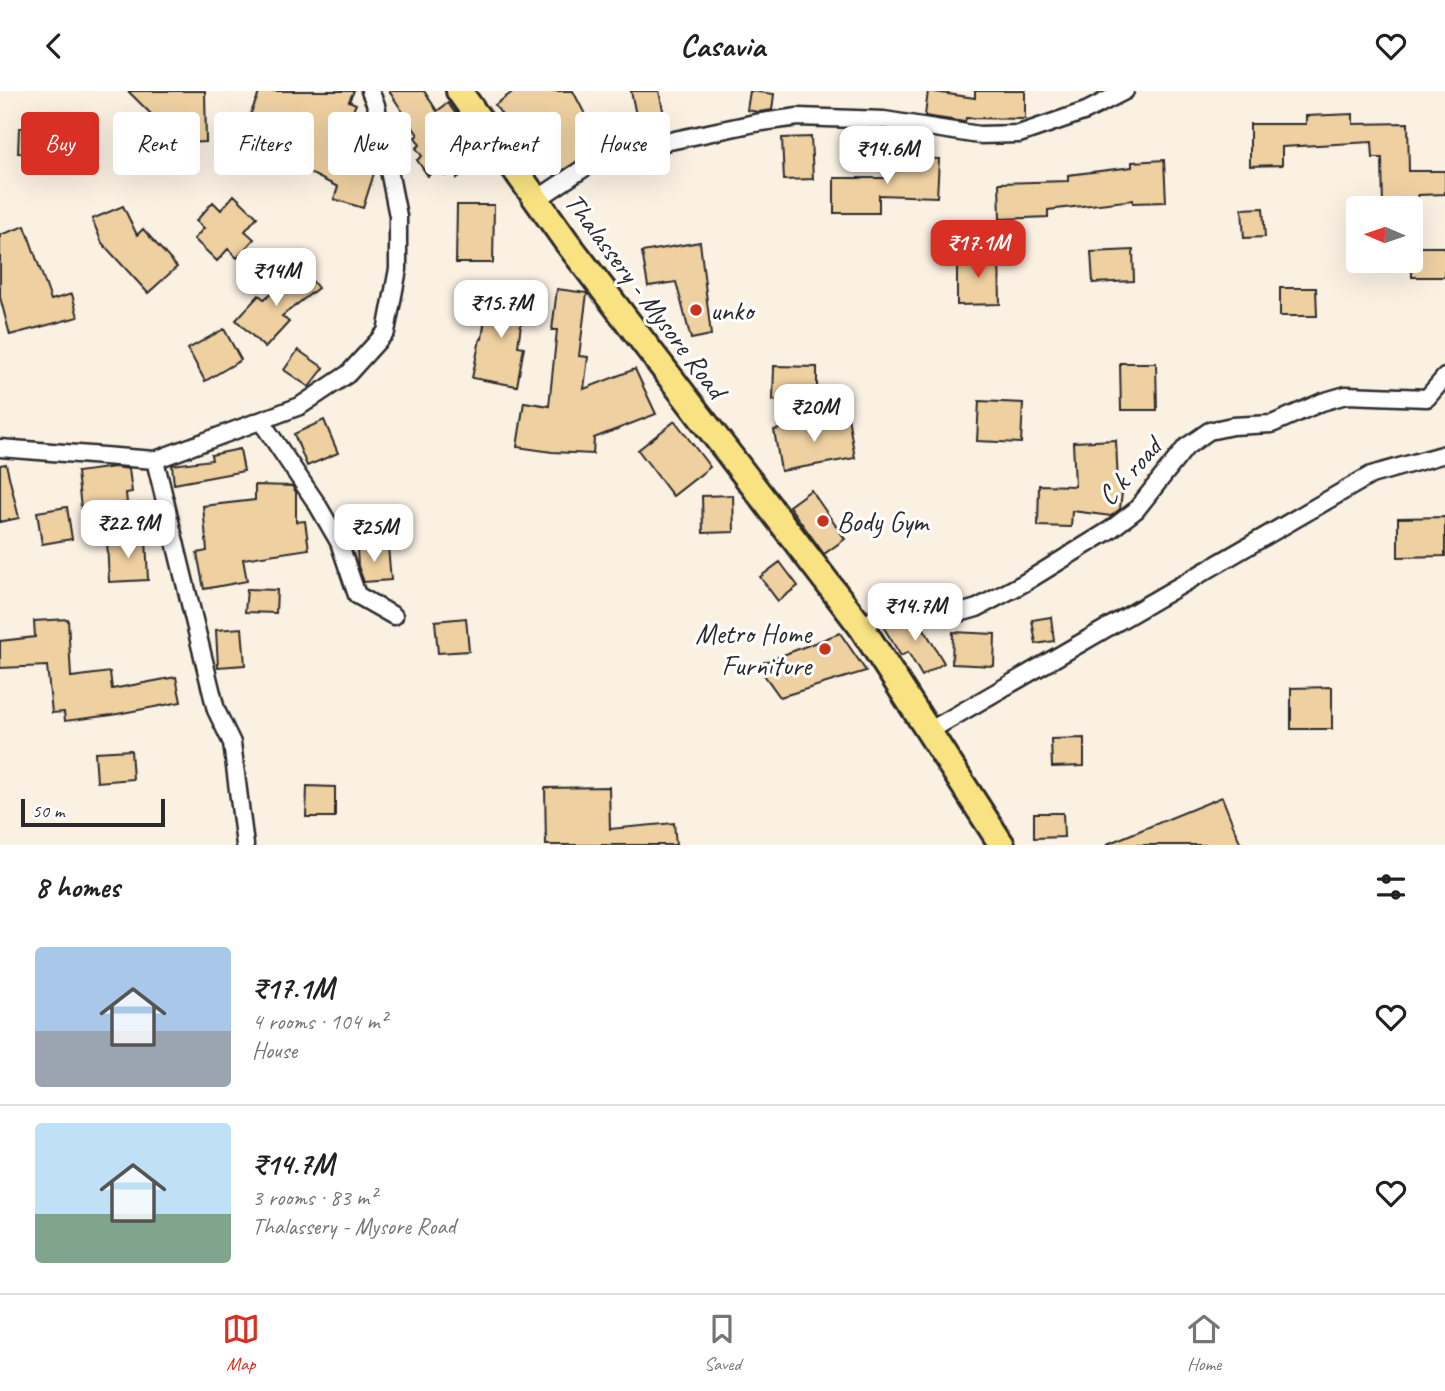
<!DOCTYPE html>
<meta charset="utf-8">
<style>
:root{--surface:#fff;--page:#f2f2f2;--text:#222;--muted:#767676;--line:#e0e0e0;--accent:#d93025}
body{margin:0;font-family:Caveat,sans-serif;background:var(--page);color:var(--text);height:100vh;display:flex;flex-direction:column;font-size:26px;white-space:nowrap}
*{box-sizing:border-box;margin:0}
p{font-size:23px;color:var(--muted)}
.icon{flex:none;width:38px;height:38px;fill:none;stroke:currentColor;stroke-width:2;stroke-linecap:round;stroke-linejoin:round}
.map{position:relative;height:754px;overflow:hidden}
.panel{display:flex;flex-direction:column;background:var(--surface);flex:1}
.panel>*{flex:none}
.top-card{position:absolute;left:21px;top:21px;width:700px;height:63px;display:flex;gap:14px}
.needle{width:46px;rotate:272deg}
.tools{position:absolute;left:1346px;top:105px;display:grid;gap:14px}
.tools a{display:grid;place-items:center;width:77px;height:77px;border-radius:7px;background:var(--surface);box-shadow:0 7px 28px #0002;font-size:35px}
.scale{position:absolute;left:21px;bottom:18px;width:144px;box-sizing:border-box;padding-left:7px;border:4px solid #2b2b2b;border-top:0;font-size:19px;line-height:24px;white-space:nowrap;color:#2b2b2b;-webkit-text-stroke:5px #fff;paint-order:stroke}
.price{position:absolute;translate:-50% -60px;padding:0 16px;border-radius:14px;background:#fff;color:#222;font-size:23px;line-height:46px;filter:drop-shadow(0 2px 4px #0008)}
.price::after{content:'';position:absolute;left:50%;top:42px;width:21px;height:16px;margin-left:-10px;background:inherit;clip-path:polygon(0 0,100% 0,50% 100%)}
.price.active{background:var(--accent);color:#fff}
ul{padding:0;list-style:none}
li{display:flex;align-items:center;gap:21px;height:175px;padding:0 35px}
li+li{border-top:2px solid var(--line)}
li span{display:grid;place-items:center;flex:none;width:196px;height:140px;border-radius:7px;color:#555}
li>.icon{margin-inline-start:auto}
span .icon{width:84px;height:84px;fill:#fffc;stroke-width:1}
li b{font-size:30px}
h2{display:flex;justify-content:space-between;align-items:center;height:84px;padding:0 35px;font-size:30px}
.tag{padding:0 24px;border-radius:7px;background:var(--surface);box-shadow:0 7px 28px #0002;font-size:24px;line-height:63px}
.tag.active{background:var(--accent);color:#fff}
header{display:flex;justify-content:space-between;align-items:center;height:91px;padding:0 35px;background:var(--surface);font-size:32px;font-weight:700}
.tabs{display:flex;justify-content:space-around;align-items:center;height:98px;border-top:2px solid var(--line);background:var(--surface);font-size:19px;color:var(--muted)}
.tabs a{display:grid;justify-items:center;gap:4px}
.tabs .active{color:var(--accent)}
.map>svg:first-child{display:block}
.building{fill:#eed0a1;stroke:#2b2b2b;stroke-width:2}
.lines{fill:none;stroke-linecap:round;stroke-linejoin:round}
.minor-casing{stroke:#2b2b2b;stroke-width:21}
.primary-casing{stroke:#2b2b2b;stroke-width:30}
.minor{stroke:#fff;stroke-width:16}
.primary{stroke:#f8e281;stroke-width:24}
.poi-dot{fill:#c8321e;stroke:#fff;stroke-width:2.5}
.labels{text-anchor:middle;stroke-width:6;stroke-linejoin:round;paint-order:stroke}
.street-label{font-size:28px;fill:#2b2b2b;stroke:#fff}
.poi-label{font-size:28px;fill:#2b2b2b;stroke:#fff;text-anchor:start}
</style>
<header><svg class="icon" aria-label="back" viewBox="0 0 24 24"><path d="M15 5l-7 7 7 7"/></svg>Casavia<svg class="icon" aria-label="heart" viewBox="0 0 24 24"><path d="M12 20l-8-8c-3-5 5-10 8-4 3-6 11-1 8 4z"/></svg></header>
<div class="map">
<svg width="1445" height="754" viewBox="0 0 1445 754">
<rect width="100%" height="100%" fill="#faf1e3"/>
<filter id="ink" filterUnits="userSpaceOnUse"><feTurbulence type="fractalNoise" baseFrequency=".0143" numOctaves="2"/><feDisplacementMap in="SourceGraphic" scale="14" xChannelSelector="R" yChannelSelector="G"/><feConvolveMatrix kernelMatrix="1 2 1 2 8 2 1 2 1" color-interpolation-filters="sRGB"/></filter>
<g filter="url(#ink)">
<path class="building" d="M128 0H205L206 51 180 52Z
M260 0H354L349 10 356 13 349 29 345 27 330 62 376 76 363 117 334 108 338 96 286 70 285 73 243 55 255 26 250 24Z
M389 0H424L437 20 448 12 486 66 457 87V77L445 85 439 77 428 85 417 69 422 65 416 57 420 54 415 46 418 44Z
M514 0H573L602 56 555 84 510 27 506 30 495 14Z
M631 0H659L667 38 640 44Z
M750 0 774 3 772 19 758 21 747 19Z
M928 0 975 7V0H1025V28L966 27 965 31 925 25Z
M1353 23V33L1408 32 1409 80H1445V103L1418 104V117H1383L1382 67H1373L1372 51 1282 56V74L1250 75V33H1306V25Z
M19 37 47 38 46 63 18 62Z
M811 46 813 88 784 89 782 47Z
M890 66 939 68 937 106 879 104V122H834V87H889Z
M1164 69 1166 111 1133 112V109L1048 119V126L1000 128 999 92 1068 90V84L1132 76V71Z
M234 104 257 126 245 140 254 148 237 167 228 158 217 170 194 148 204 137 196 130 213 111 221 119Z
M457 114H494L493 172H456Z
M123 115 137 144 143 138 177 176 148 202 102 152 92 128Z
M1263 117 1265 146 1244 147 1242 118Z
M25 135 51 209 72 203 78 226 10 244 0 206V144Z
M700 151 711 244 691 248 676 191 648 195 642 161Z
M1412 156H1445V186H1412Z
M1133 159 1134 190 1093 192 1091 161Z
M999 164 1000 213 957 214V165Z
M303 178 318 197 282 225 289 231 265 257 236 229 259 204 264 208Z
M1280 197H1316L1317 225H1280Z
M557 198 587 202 579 265 588 266 584 298 635 278 656 323 594 347 593 363 552 361 517 356 524 311 549 315 557 239H552Z
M489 199 525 204 518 255 524 256 517 295 472 287 480 248H482Z
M224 238 241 269 205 290 188 258Z
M298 259 324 277 309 296 284 279Z
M1120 272H1156L1157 319H1121Z
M774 275 817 276V310L773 309Z
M979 310 1023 312 1021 352 977 350Z
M848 326 855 367 781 380 774 339Z
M324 329 338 362 307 375 294 343Z
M675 330 710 376 673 405 638 359Z
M1116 349 1118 394H1123L1120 418 1111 425 1072 420 1071 436 1038 435 1039 394 1075 395 1073 351Z
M240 358 244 380 174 393 172 374 212 369 211 364Z
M6 373 19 427 0 431V374Z
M115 376 129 378 132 401 126 402 127 412 81 417 77 381Z
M255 394 292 395 296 401V431L305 430 309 458 243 468 247 490 204 498 197 462 207 460 203 415 255 409Z
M811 399 845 448 824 463 789 415Z
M733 404 734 441 703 442 702 405Z
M67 416 72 448 42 453 37 421Z
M1445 426V465L1398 466V427Z
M146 447 148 489 109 491 107 449Z
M388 456 391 489 364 491 358 475 357 458Z
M780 471 798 495 778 510 760 486Z
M247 498 277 499 276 522 245 521Z
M914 521 944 572 922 585 908 561 901 565 884 537Z
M1051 526 1054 550 1036 553 1032 529Z
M466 527 469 560 438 562 435 530Z
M68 528 71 586 110 581 112 598 176 586 181 611 112 624 65 630 64 621 52 622 47 575 0 577V550L35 546 34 530Z
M242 537 245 574 218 576 216 539Z
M953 541 995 543 994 575 952 573Z
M840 542 866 580 780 606 757 574Z
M1332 596V638H1291V597Z
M1084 647V675L1052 676 1051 648Z
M131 659 133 688 97 691 95 661Z
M307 695 335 696V726H306Z
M609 696 610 738 674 732 676 754H546L545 697Z
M1222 706 1241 754H1107V753Z
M1034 722H1063L1064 746 1034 747Z"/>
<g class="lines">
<defs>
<path id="minor" d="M536 109 587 75 613 62 755 32 798 26 884 29 979 44 1019 43 1086 20 1125 0
M261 330 317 413 339 451 357 504 394 525
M0 357 155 369 300 315 348 283 386 241 398 178V125L376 14 370 0
M155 369 216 619 232 652 245 754
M862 537 888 517 907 509 922 511 956 523 977 517 1024 492 1110 439 1136 419 1186 356 1209 340 1232 335 1272 333 1322 311 1346 304 1427 307 1445 286
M929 640 1371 384 1445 363"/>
<path id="primary" d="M459 0 566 150 862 537 1002 754"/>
</defs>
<use href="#minor" class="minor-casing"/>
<use href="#primary" class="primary-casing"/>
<use href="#minor" class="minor"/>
<use href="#primary" class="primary"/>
</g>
</g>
<g class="poi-dot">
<circle cx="696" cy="219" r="7"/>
<circle cx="823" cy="430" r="7"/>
<circle cx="825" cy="558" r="7"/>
</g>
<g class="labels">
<g class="street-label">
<text transform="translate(646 204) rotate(53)" y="10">Thalassery - Mysore Road</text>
<text transform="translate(1129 380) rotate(-48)" y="10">C k road</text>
</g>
<g class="poi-label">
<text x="710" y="229">unko</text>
<text x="837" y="440">Body Gym</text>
<text x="811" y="552" text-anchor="end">Metro Home<tspan x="811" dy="32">Furniture</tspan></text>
</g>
</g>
</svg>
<div class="tools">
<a><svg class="needle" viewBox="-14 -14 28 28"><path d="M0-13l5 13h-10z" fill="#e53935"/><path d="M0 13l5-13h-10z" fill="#767676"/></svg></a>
</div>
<div class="scale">50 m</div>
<b class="price" style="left:887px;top:95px">₹14.6M</b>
<b class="price active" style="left:978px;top:189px">₹17.1M</b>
<b class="price" style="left:276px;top:217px">₹14M</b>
<b class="price" style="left:501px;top:249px">₹15.7M</b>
<b class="price" style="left:814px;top:353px">₹20M</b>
<b class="price" style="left:128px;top:469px">₹22.9M</b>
<b class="price" style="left:374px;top:473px">₹25M</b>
<b class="price" style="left:915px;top:552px">₹14.7M</b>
<div class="top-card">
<a class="tag active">Buy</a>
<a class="tag">Rent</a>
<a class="tag">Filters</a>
<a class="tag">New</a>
<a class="tag">Apartment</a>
<a class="tag">House</a>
</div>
</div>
<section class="panel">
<h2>8 homes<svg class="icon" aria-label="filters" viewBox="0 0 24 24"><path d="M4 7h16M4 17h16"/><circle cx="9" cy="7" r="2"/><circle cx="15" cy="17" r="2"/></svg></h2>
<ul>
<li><span style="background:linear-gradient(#a9c7e8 60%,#9aa5b1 0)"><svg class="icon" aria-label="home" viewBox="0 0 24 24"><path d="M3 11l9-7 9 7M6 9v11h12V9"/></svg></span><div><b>₹17.1M</b><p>4 rooms · 104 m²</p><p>House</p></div><svg class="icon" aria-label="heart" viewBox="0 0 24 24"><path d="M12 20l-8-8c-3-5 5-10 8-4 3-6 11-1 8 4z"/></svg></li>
<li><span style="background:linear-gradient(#bfe0f5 65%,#7fa58c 0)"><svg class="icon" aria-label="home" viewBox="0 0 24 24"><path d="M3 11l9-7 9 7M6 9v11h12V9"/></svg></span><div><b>₹14.7M</b><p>3 rooms · 83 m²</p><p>Thalassery - Mysore Road</p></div><svg class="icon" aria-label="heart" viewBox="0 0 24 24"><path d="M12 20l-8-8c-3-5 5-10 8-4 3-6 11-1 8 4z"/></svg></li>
</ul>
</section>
<nav class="tabs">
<a class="active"><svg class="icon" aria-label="map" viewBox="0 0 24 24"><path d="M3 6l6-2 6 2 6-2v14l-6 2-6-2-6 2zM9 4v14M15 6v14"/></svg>Map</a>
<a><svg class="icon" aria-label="saved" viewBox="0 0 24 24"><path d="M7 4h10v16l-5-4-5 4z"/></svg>Saved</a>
<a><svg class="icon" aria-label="home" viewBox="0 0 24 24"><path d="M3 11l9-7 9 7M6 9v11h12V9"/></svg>Home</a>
</nav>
